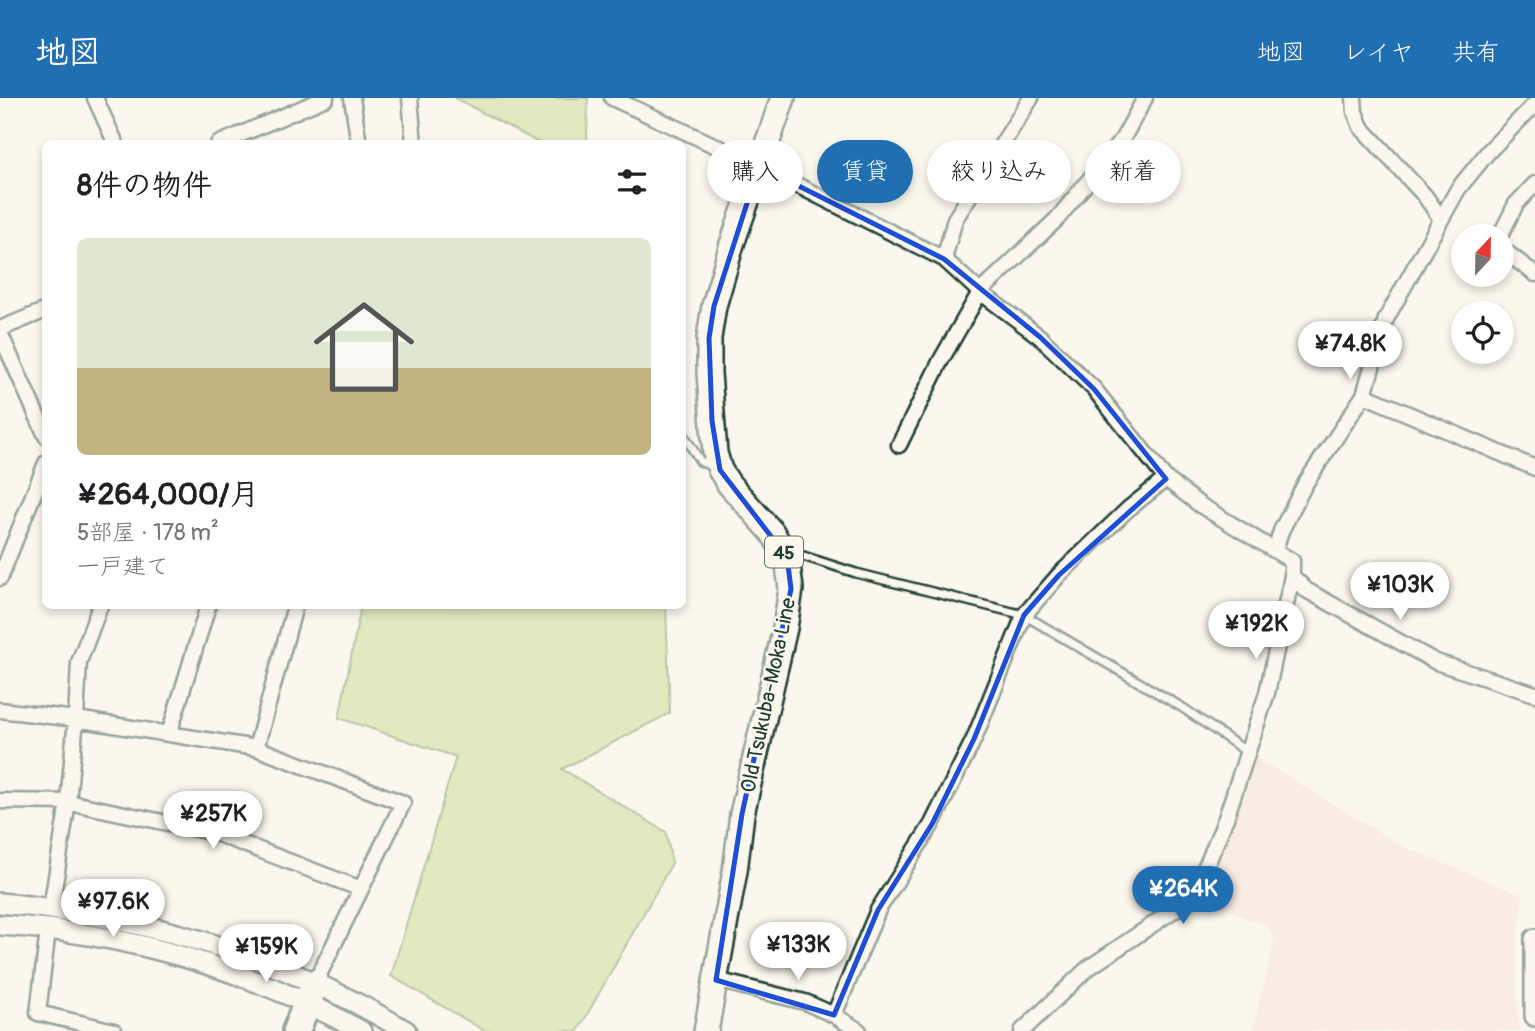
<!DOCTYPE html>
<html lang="ja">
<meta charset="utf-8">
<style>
:root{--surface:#fff;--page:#f2f2f2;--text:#202124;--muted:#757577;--accent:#1f6fb2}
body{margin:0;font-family:Pangolin,"Klee One",sans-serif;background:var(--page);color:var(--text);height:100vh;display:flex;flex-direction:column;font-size:26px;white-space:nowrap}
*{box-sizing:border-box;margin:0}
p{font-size:23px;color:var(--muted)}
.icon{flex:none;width:38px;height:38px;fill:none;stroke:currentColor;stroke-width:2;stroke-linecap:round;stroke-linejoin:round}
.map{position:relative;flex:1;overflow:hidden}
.drawer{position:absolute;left:42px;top:42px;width:644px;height:469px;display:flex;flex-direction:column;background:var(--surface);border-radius:10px;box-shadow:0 4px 10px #0003}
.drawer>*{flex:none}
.top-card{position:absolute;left:707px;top:42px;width:665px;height:63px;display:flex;gap:14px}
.needle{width:46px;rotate:22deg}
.buttons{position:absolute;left:1451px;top:126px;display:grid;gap:14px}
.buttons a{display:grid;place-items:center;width:63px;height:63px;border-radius:50%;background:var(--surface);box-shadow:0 4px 10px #0003;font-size:35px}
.price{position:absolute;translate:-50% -60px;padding:0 16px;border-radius:24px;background:#fff;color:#222;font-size:23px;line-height:46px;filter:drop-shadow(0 2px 4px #0008)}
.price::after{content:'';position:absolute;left:50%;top:42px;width:21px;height:16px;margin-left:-10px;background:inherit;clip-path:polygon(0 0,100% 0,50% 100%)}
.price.on{background:var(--accent);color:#fff}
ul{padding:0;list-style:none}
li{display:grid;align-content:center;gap:14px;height:371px;padding:0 35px}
li span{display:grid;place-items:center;height:217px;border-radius:10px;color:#555}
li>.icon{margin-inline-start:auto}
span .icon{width:126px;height:126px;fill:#fffc;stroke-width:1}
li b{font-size:30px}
h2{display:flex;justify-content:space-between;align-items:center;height:84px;padding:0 35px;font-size:30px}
.pill{padding:0 24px;border-radius:32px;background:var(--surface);box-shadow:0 4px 10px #0003;font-size:24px;line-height:63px}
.pill.on{background:var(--accent);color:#fff}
header{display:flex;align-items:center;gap:42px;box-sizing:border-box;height:98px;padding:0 35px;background:var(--accent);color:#fff}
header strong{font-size:33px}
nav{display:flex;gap:38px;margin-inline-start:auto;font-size:24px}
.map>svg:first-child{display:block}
.built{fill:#f5e0d7}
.green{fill:#c3d589;stroke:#71895e;stroke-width:2}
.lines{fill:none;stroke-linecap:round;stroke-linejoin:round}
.lane-casing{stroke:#1f3d34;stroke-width:12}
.street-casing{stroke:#1f3d34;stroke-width:19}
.secondary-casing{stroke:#1f3d34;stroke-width:24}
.primary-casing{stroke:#1f3d34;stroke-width:28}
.highway-casing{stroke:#1f3d34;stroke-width:32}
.lane{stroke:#fbf7ec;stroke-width:7}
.street{stroke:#fbf7ec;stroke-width:14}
.secondary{stroke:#fbf7ec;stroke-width:19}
.primary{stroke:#fbf7ec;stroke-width:23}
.highway{stroke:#fbf7ec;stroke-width:26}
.marked{fill:none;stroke:#1d4ed8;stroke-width:5;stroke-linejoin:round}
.labels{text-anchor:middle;stroke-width:5;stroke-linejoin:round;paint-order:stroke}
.shield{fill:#fbf7ec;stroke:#61756b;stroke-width:2}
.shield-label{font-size:19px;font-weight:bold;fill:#1f3d34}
.street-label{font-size:21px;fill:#1f3d34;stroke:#fbf7ec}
</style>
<header>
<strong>地図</strong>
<nav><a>地図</a><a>レイヤ</a><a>共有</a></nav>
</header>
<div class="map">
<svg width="1535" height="933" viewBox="0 0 1535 933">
<rect width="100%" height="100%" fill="#fbf7ec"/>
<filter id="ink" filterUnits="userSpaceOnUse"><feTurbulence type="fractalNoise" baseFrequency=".0143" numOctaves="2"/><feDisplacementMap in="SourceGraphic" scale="14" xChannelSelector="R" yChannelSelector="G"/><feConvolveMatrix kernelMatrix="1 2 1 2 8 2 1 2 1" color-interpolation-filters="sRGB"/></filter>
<g filter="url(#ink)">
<path class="built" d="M1255 659 1402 748 1524 798 1517 841 1516 891 1520 933H1252L1274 842 1266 827 1236 816 1199 793 1224 746Z"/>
<path class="green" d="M455 0H588L587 45H539Z
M361 508H666L670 615 562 671 666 734 672 765 578 933H485L391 878 456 659 339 620Z"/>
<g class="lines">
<defs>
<path id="lane" d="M682 334 700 363 713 369
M791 458 800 457 856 475 1024 517 1183 610 1247 654"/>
<path id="street" d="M95 0 116 46
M352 0 359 46
M410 0 414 46
M612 0 759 68 944 161 980 194 1040 239 1094 291 1166 381 1200 407 1292 463V478L1306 492 1436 564 1535 596
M1354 0 1355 14 1361 29 1425 98 1441 121
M218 46 326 0
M1500 138 1516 106 1535 86
M1502 151 1535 176
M944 161 955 121 1031 0
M0 231 46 212
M0 235 46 338
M1364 297 1535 370
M899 347 941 262 980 194 1057 121 1122 42 1145 0
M1275 452 1281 433 1305 386 1364 297 1386 221 1458 91 1488 54 1535 6
M0 480 46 365
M0 612 76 621 79 564 100 508
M169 636 208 508
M256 650 295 508
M0 703 68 704 215 735 361 791
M51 810 68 704 76 621 256 650 403 705 315 885
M48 832 38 915 114 933
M716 882 805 904 834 917 859 933
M834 917 878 812 932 726 974 641 1024 517 1059 477 1128 411 1166 381
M1022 933 1087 871 1186 804 1208 764 1226 720 1267 595 1292 478"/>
<path id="secondary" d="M0 805C144 818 282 858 406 933
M0 827C126 834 251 872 361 933
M1535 841V918"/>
<path id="primary" d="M706 933 735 773 742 716 785 530 791 491 787 459 772 434 729 386 720 372 715 355 709 275V240L714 208 732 146 783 0"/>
<path id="highway" d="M296 933 315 885"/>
</defs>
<use href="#lane" class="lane-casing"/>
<use href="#street" class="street-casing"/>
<use href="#secondary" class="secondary-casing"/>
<use href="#primary" class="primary-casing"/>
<use href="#highway" class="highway-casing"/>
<use href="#lane" class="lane"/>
<use href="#street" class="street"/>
<use href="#secondary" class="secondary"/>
<use href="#primary" class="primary"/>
<use href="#highway" class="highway"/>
</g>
</g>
<path d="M0 0H1535V933H0ZM759 68 944 161 1040 239 1094 291 1166 381 1059 477 1024 517 974 641 932 726 878 812 834 917 716 882 742 716 791 491 787 459 720 372 712 323 709 240 714 208Z" fill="#fbf7ec" fill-opacity=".55" fill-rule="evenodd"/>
<path class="marked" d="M759 68 944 161 1040 239 1094 291 1166 381 1059 477 1024 517 974 641 932 726 878 812 834 917 716 882 742 716 791 491 787 459 720 372 712 323 709 240 714 208Z"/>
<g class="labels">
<rect class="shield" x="765" y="438.5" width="38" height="31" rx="5"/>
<g class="shield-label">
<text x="784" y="461">45</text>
</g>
<g class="street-label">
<text transform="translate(768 597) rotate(-78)" y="7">Old Tsukuba-Moka Line</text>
</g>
</g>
</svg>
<div class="buttons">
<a><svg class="needle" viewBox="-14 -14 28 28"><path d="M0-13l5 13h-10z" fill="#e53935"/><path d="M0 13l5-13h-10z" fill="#757577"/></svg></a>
<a><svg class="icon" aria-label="locate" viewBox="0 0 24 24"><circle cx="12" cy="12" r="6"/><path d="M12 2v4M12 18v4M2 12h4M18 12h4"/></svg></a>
</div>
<b class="price" style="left:1350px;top:283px">¥74.8K</b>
<b class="price" style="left:1400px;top:524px">¥103K</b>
<b class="price" style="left:1256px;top:563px">¥192K</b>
<b class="price" style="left:213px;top:753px">¥257K</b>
<b class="price on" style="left:1183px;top:828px">¥264K</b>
<b class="price" style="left:113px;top:841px">¥97.6K</b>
<b class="price" style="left:798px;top:884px">¥133K</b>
<b class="price" style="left:266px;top:886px">¥159K</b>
<div class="top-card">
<a class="pill">購入</a>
<a class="pill on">賃貸</a>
<a class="pill">絞り込み</a>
<a class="pill">新着</a>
</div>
<section class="drawer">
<h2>8件の物件<svg class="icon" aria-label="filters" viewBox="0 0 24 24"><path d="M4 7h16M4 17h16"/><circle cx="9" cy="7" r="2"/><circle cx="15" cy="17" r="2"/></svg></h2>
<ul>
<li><span style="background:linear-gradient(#dfe7d0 60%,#c2b280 0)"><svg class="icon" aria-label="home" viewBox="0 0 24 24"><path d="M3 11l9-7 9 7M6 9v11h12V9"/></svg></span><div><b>¥264,000/月</b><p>5部屋 · 178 m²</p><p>一戸建て</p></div></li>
</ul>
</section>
</div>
